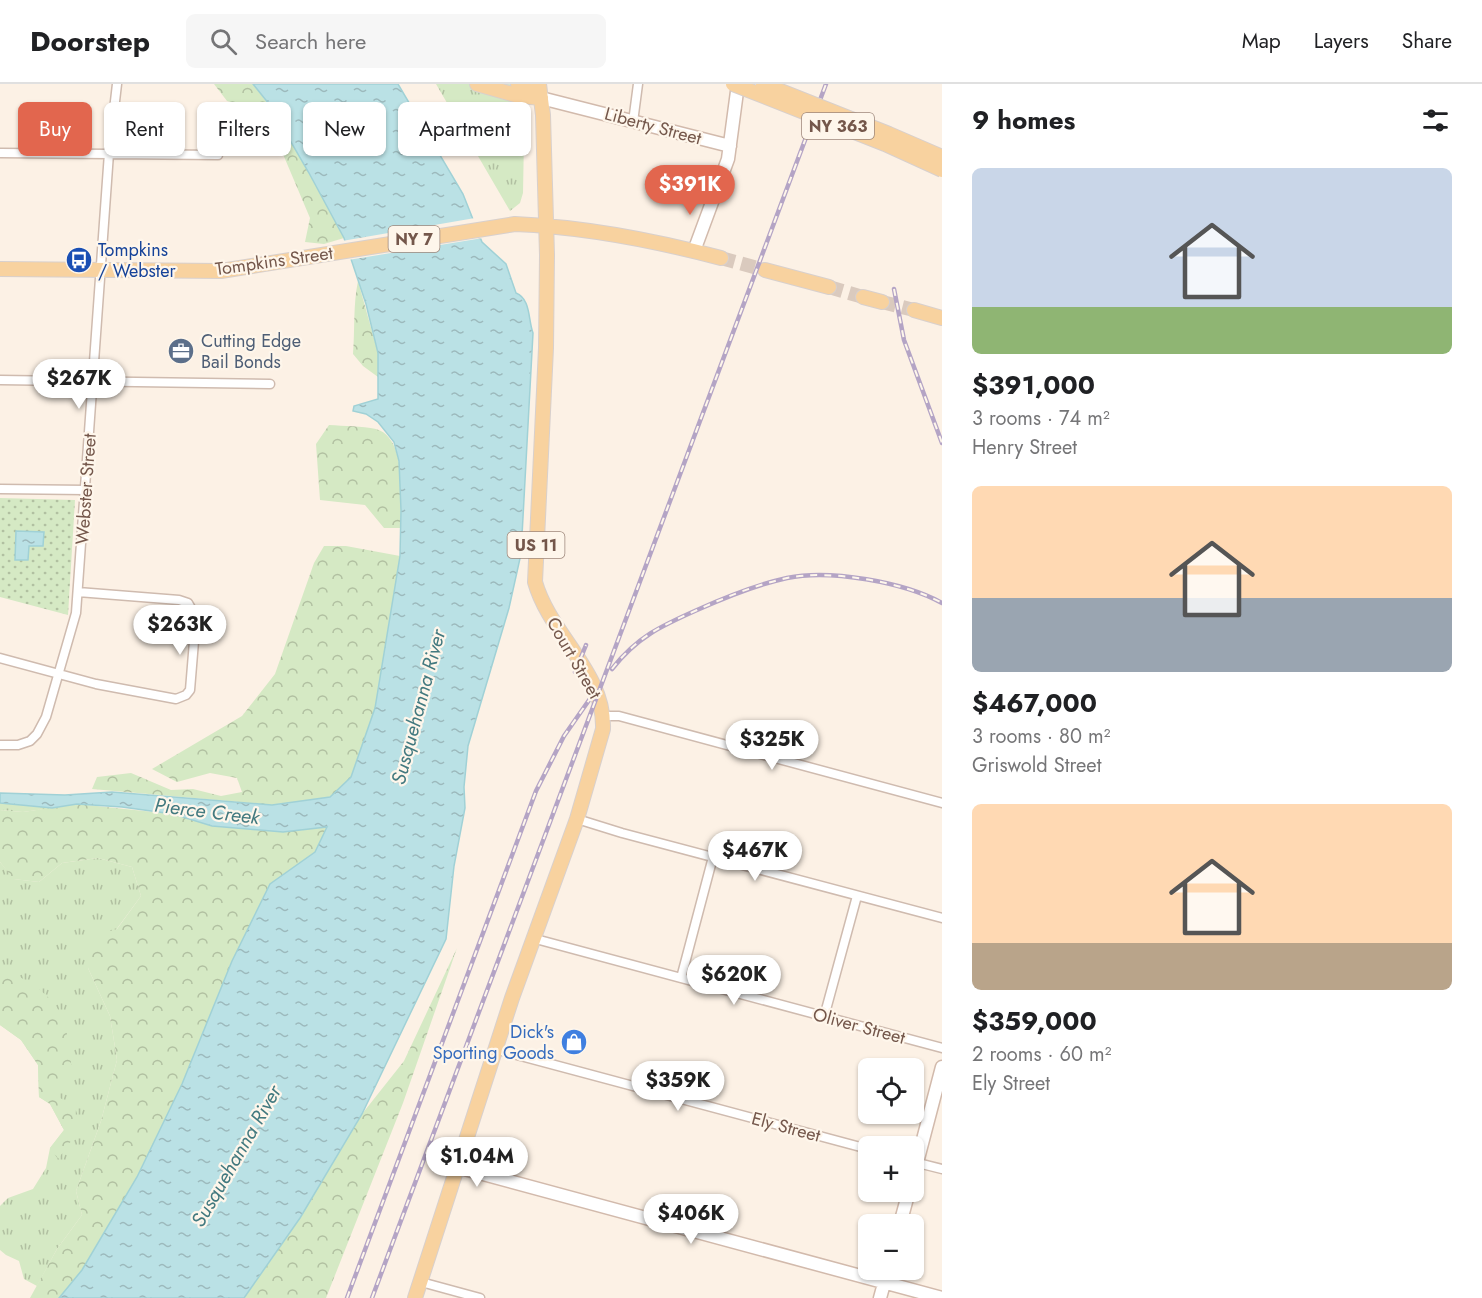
<!DOCTYPE html>
<meta charset="utf-8">
<style>
:root{--surface:#fff;--page:#f6f6f6;--text:#202124;--muted:#757577;--line:#e0e0e0;--accent:#e2664e}
body{margin:0;font-family:Jost,sans-serif;background:var(--page);color:var(--text);height:100vh;display:flex;flex-direction:column;font-size:22px;white-space:nowrap}
*{box-sizing:border-box;margin:0}
p{font-size:20px;color:var(--muted)}
.icon{flex:none;width:33px;height:33px;fill:none;stroke:currentColor;stroke-width:2;stroke-linecap:round;stroke-linejoin:round}
.map{position:relative;flex:1;overflow:hidden}
.side{display:flex;flex-direction:column;background:var(--surface);width:540px}
.side>*{flex:none}
.guide{position:absolute;left:18px;top:18px;width:570px;height:54px;display:flex;gap:12px}
.buttons{position:absolute;left:858px;top:974px;display:grid;gap:12px}
.buttons a{display:grid;place-items:center;width:66px;height:66px;border-radius:9px;background:var(--surface);box-shadow:0 2px 4px #0004;font-size:30px}
.price{position:absolute;translate:-50% -51px;padding:0 14px;border-radius:21px;background:#fff;color:#222;font-size:20px;line-height:39px;filter:drop-shadow(0 2px 3px #0008)}
.price::after{content:'';position:absolute;left:50%;top:36px;width:18px;height:14px;margin-left:-9px;background:inherit;clip-path:polygon(0 0,100% 0,50% 100%)}
.price.on{background:var(--accent);color:#fff}
ul{padding:0;list-style:none}
li{display:grid;align-content:center;gap:12px;height:318px;padding:0 30px}
li span{display:grid;place-items:center;height:186px;border-radius:9px;color:#555}
li>.icon{margin-inline-start:auto}
span .icon{width:108px;height:108px;fill:#fffc;stroke-width:1}
li b{font-size:26px}
h2{display:flex;justify-content:space-between;align-items:center;height:72px;padding:0 30px;font-size:26px}
.tag{padding:0 21px;border-radius:9px;background:var(--surface);box-shadow:0 2px 4px #0004;font-size:21px;line-height:54px}
.tag.on{background:var(--accent);color:#fff}
header{display:flex;align-items:center;gap:36px;box-sizing:border-box;height:84px;padding:0 30px;background:var(--surface);border-bottom:2px solid var(--line)}
header strong{font-size:28px}
nav{display:flex;gap:33px;margin-inline-start:auto;font-size:21px}
.search{width:420px;height:54px;background:var(--page);display:flex;align-items:center;gap:15px;box-sizing:border-box;padding:0 21px;border-radius:9px;color:var(--muted);font-size:22px}
main{display:flex;flex:1;min-height:0}
.map>svg:first-child{display:block}
.grass{fill:url(#grass-tufts)}
.forest{fill:url(#forest-crowns)}
.park{fill:url(#park-dots)}
.water{fill:url(#water-ripples);stroke:#a0d1d6;stroke-width:1.5}
.pier{fill:#fcf1e5}
.lines{fill:none;stroke-linecap:round;stroke-linejoin:round}
.primary-tunnel{stroke:#dacabe;stroke-width:14;stroke-dasharray:14 7;stroke-linecap:butt}
.street-casing{stroke:#cfbbaf;stroke-width:11}
.secondary-casing{stroke:#d2baac;stroke-width:15}
.primary-casing{stroke:#d8d0cd;stroke-width:16}
.street{stroke:#fff;stroke-width:8}
.secondary{stroke:#fff;stroke-width:12}
.primary{stroke:#f8d29f;stroke-width:14}
.rail-casing{stroke:#b4a4c5;stroke-width:4.5}
.rail{stroke:#fef6eb;stroke-width:2;stroke-dasharray:7;stroke-linecap:butt}
.primary-bridge-casing{stroke:#d8d0cd;stroke-width:16;stroke-linecap:butt}
.primary-bridge{stroke:#f8d29f;stroke-width:14}
.labels{text-anchor:middle;stroke-width:4.5;stroke-linejoin:round;paint-order:stroke}
.shield{fill:#fef6eb;stroke:#9d877b;stroke-width:1.5}
.shield-label{font-size:16px;font-weight:bold;fill:#74574b}
.street-label{font-size:18px;fill:#74574b;stroke:#fef6eb}
.transit-label{font-size:18px;fill:#164399;stroke:#fef6eb;text-anchor:start}
.service-label{font-size:18px;fill:#4e5e75;stroke:#fef6eb;text-anchor:start}
.shop-label{font-size:18px;fill:#366cbe;stroke:#fef6eb;text-anchor:end}
.water-label{font-size:20px;font-style:italic;fill:#42797f;stroke:#fef6eb}
</style>
<header>
<strong>Doorstep</strong>
<div class="search"><svg class="icon" aria-label="search" viewBox="0 0 24 24"><circle cx="10" cy="10" r="6"/><path d="M15 15l6 6"/></svg>Search here</div>
<nav><a>Map</a><a>Layers</a><a>Share</a></nav>
</header>
<main>
<div class="map">
<svg width="942" height="1214" viewBox="0 0 942 1214">
<defs>
<pattern id="grass-tufts" width="24" height="20" patternUnits="userSpaceOnUse" patternTransform="scale(1.5)"><rect width="24" height="20" fill="#d5e9c4"/><path d="M3 7l-1-3M5 7V3M7 7l1-3M15 17l-1-3M17 17v-4M19 17l1-3" fill="none" stroke="#b1c0a1"/></pattern>
<pattern id="forest-crowns" width="20" height="18" patternUnits="userSpaceOnUse" patternTransform="scale(1.5)"><rect width="20" height="18" fill="#d5e9c4"/><path d="M2 6a3 3 0 1 1 6 0M12 15a3 3 0 1 1 6 0" fill="none" stroke="#b1c0a1"/></pattern>
<pattern id="park-dots" width="8" height="8" patternUnits="userSpaceOnUse" patternTransform="scale(1.5)"><rect width="8" height="8" fill="#d5e9c4"/><path d="M2 2h.1M6 6h.1" fill="none" stroke="#b1c0a1" stroke-width="1.8" stroke-linecap="round"/></pattern>
<pattern id="water-ripples" width="26" height="14" patternUnits="userSpaceOnUse" patternTransform="scale(1.5)"><rect width="26" height="14" fill="#bae1e5"/><path d="M2 4q2-2 4 0t4 0M15 11q2-2 4 0t4 0" fill="none" stroke="#9cb9bc"/></pattern>
</defs>
<rect width="100%" height="100%" fill="#fcf1e5"/>
<path class="grass" d="M436 0H525L523 109 520 119 510 127Z
M0 719 52 724 23 728 0 726Z
M98 774 132 783 141 812 88 884 110 932 117 976 101 1037 76 1107 82 1131 57 1165 37 1202 24 1195 19 1177 6 1171 0 1166V1122L8 1114 33 1105 46 1084 50 1064 64 1046 50 1020 39 1013 38 981 21 956 0 941V778L14 795 39 798 62 779Z"/>
<path class="forest" d="M214 0H253C290 47 316 102 344 154L324 160 305 158 310 134 277 56 257 26 227 17Z
M358 197 378 269V293L363 282 353 270C355 245 353 221 358 197Z
M329 341C344 342 362 342 376 345 408 354 401 418 400 444H384L365 421 320 416 316 360Z
M324 462H346L400 472 375 624 351 693 330 713 272 721 92 705 97 693 131 689 171 706 193 705 221 712 242 708 237 694 210 689 177 698 152 685 242 632 275 590 314 479Z
M77 720 173 730 212 742 283 748 327 743 315 768 270 800 232 877 182 1000 137 1093 82 1186 59 1214H30L57 1165 82 1131 76 1107 101 1037 117 976 110 932 88 884 90 853 117 845 141 812 132 783 98 774 62 779 39 798 13 795 0 778V726L23 728Z
M457 864 403 1019 326 1214H244L300 1134 362 1030 404 977Z
M0 883C25 895 57 911 65 941 69 957 70 975 73 992L59 1001V1013L76 1025 74 1053 58 1075 50 1064 64 1046 50 1020 39 1013 38 981 21 956 0 941Z"/>
<path class="park" d="M0 414 75 416 68 531 0 513Z"/>
<path class="water" d="M253 0H398L463 110 482 158 506 180 516 209C531 215 528 236 533 249L521 470 509 524 468 662 464 703 465 724 454 782 446 855 362 1030 300 1134 244 1214H59L82 1186 137 1093 182 1000 232 877 270 800 315 768 327 743 283 748 212 742 173 730 122 723 77 720 52 724 0 719V709L65 711 112 708 272 721 330 713 351 693 375 624 400 472 401 426 399 377 394 358 378 338 366 330 353 327 354 322 378 315V269L366 220 344 154 309 89 269 20Z
M16 447 44 448 43 462H29L28 476H15Z"/>
<path class="pier" d="M475 134 483 154 348 176 342 157Z"/>
<g class="lines">
<path class="primary-tunnel" d="M721 174 765 186
M829 203 863 213
M882 218 914 226"/>
<defs>
<path id="street" d="M633 38 638 0
M0 69 218 71
M0 296 270 300
M0 405 86 406
M0 574 96 600 176 615 186 611 190 606 196 533 188 519 179 516 78 508
M604 632H619L942 719
M0 661H18L30 657 37 650 46 633 76 529 109 69 117 0
M577 735 622 749 942 834
M532 854 942 964
M681 894 713 773
M824 933 857 812
M495 965 868 1065
M914 1078 942 1085
M421 1198 480 1214"/>
<path id="secondary" d="M541 14 730 62
M694 167 728 75 738 0
M457 1083 942 1214
M914 1090 942 983
M900 1140 909 1107
M880 1214 888 1185"/>
<path id="primary" d="M477 0 519 12 541 14
M518 0 539 13
M0 185 221 187 515 140C585 143 653 156 721 174
M765 186 829 203
M863 213 882 218
M914 226 942 234
M415 1214 512 914 577 735 603 645C605 588 550 551 535 498L546 264 547 171 543 31 539 0"/>
</defs>
<use href="#street" class="street-casing"/>
<use href="#secondary" class="secondary-casing"/>
<use href="#primary" class="primary-casing"/>
<use href="#street" class="street"/>
<use href="#secondary" class="secondary"/>
<use href="#primary" class="primary"/>
<defs>
<path id="rail" d="M894 205 904 256 942 359
M612 585C637 553 661 542 697 526 726 513 755 501 787 494 830 485 904 498 942 519
M575 588 586 561
M347 1214 536 707 564 652 594 609
M372 1214 826 0"/>
</defs>
<use href="#rail" class="rail-casing"/>
<use href="#rail" class="rail"/>
<defs>
<path id="primary-bridge" d="M733 0 885 60 942 86
M763 0 889 50 942 73"/>
</defs>
<use href="#primary-bridge" class="primary-bridge-casing"/>
<use href="#primary-bridge" class="primary-bridge"/>
</g>
<defs>
<symbol id="bus-disc" viewBox="-11 -11 22 22"><circle r="9.5" fill="#1a4fb4" stroke="#fef6eb"/><path d="M-5-6H5V4H4V6H2V4H-2V6H-4V4H-5ZM-3.5-4V0h7V-4ZM-3.5 1.2v1.5H-2V1.2ZM2 1.2v1.5H3.5V1.2Z" fill="#fff"/></symbol>
<symbol id="office-disc" viewBox="-11 -11 22 22"><circle r="9.5" fill="#5c6f8a" stroke="#fef6eb"/><path d="M-6-3h4V-5.5h4V-3h4V5H-6ZM-1-4.5V-3h2v-1.5ZM-6 0V1H6V0Z" fill="#fff"/></symbol>
<symbol id="shop-disc" viewBox="-11 -11 22 22"><circle r="9.5" fill="#3f7fe0" stroke="#fef6eb"/><path d="M-5-2.5h2.3a2.7 3.5 0 0 1 5.4 0H5L5.5 6h-11ZM-1.5-2.5h3a1.5 2.3 0 0 0-3 0Z" fill="#fff"/></symbol>
</defs>
<g fill-rule="evenodd">
<use href="#bus-disc" x="64" y="161" width="30" height="30"/>
<use href="#office-disc" x="166" y="252" width="30" height="30"/>
<use href="#shop-disc" x="559" y="943" width="30" height="30"/>
</g>
<g class="labels">
<g class="shield">
<rect x="802" y="29" width="72" height="26" rx="4.5"/>
<rect x="388.5" y="142" width="51" height="26" rx="4.5"/>
<rect x="507.5" y="448" width="57" height="26" rx="4.5"/>
</g>
<g class="shield-label">
<text x="838" y="48">NY 363</text>
<text x="414" y="161">NY 7</text>
<text x="536" y="467">US 11</text>
</g>
<g class="street-label">
<text transform="translate(653 42) rotate(15)" y="6">Liberty Street</text>
<text transform="translate(274 177) rotate(-8)" y="6">Tompkins Street</text>
<text transform="translate(86 405) rotate(-86)" y="6">Webster Street</text>
<text transform="translate(574 574) rotate(60)" y="6">Court Street</text>
<text transform="translate(859 942) rotate(15)" y="6">Oliver Street</text>
<text transform="translate(786 1043) rotate(15)" y="6">Ely Street</text>
</g>
<g class="transit-label">
<text x="98" y="172">Tompkins<tspan x="98" dy="21">/ Webster</tspan></text>
</g>
<g class="service-label">
<text x="201" y="263">Cutting Edge<tspan x="201" dy="21">Bail Bonds</tspan></text>
</g>
<g class="shop-label">
<text x="554" y="954">Dick's<tspan x="554" dy="21">Sporting Goods</tspan></text>
</g>
<g class="water-label">
<text transform="translate(418 623) rotate(-75)" y="7">Susquehanna River</text>
<text transform="translate(207 727) rotate(7)" y="7">Pierce Creek</text>
<text transform="translate(236 1072) rotate(-60)" y="7">Susquehanna River</text>
</g>
</g>
</svg>
<div class="buttons">
<a><svg class="icon" aria-label="locate" viewBox="0 0 24 24"><circle cx="12" cy="12" r="6"/><path d="M12 2v4M12 18v4M2 12h4M18 12h4"/></svg></a>
<a>+</a>
<a>−</a>
</div>
<b class="price on" style="left:690px;top:132px">$391K</b>
<b class="price" style="left:79px;top:326px">$267K</b>
<b class="price" style="left:180px;top:572px">$263K</b>
<b class="price" style="left:772px;top:687px">$325K</b>
<b class="price" style="left:755px;top:798px">$467K</b>
<b class="price" style="left:734px;top:922px">$620K</b>
<b class="price" style="left:678px;top:1028px">$359K</b>
<b class="price" style="left:477px;top:1104px">$1.04M</b>
<b class="price" style="left:691px;top:1161px">$406K</b>
<div class="guide">
<a class="tag on">Buy</a>
<a class="tag">Rent</a>
<a class="tag">Filters</a>
<a class="tag">New</a>
<a class="tag">Apartment</a>
</div>
</div>
<section class="side">
<h2>9 homes<svg class="icon" aria-label="filters" viewBox="0 0 24 24"><path d="M4 7h16M4 17h16"/><circle cx="9" cy="7" r="2"/><circle cx="15" cy="17" r="2"/></svg></h2>
<ul>
<li><span style="background:linear-gradient(#c9d6e8 75%,#8fb573 0)"><svg class="icon" aria-label="home" viewBox="0 0 24 24"><path d="M3 11l9-7 9 7M6 9v11h12V9"/></svg></span><div><b>$391,000</b><p>3 rooms · 74 m²</p><p>Henry Street</p></div></li>
<li><span style="background:linear-gradient(#ffd9b3 60%,#9aa5b1 0)"><svg class="icon" aria-label="home" viewBox="0 0 24 24"><path d="M3 11l9-7 9 7M6 9v11h12V9"/></svg></span><div><b>$467,000</b><p>3 rooms · 80 m²</p><p>Griswold Street</p></div></li>
<li><span style="background:linear-gradient(#ffd9b3 75%,#b9a48a 0)"><svg class="icon" aria-label="home" viewBox="0 0 24 24"><path d="M3 11l9-7 9 7M6 9v11h12V9"/></svg></span><div><b>$359,000</b><p>2 rooms · 60 m²</p><p>Ely Street</p></div></li>
</ul>
</section>
</main>
